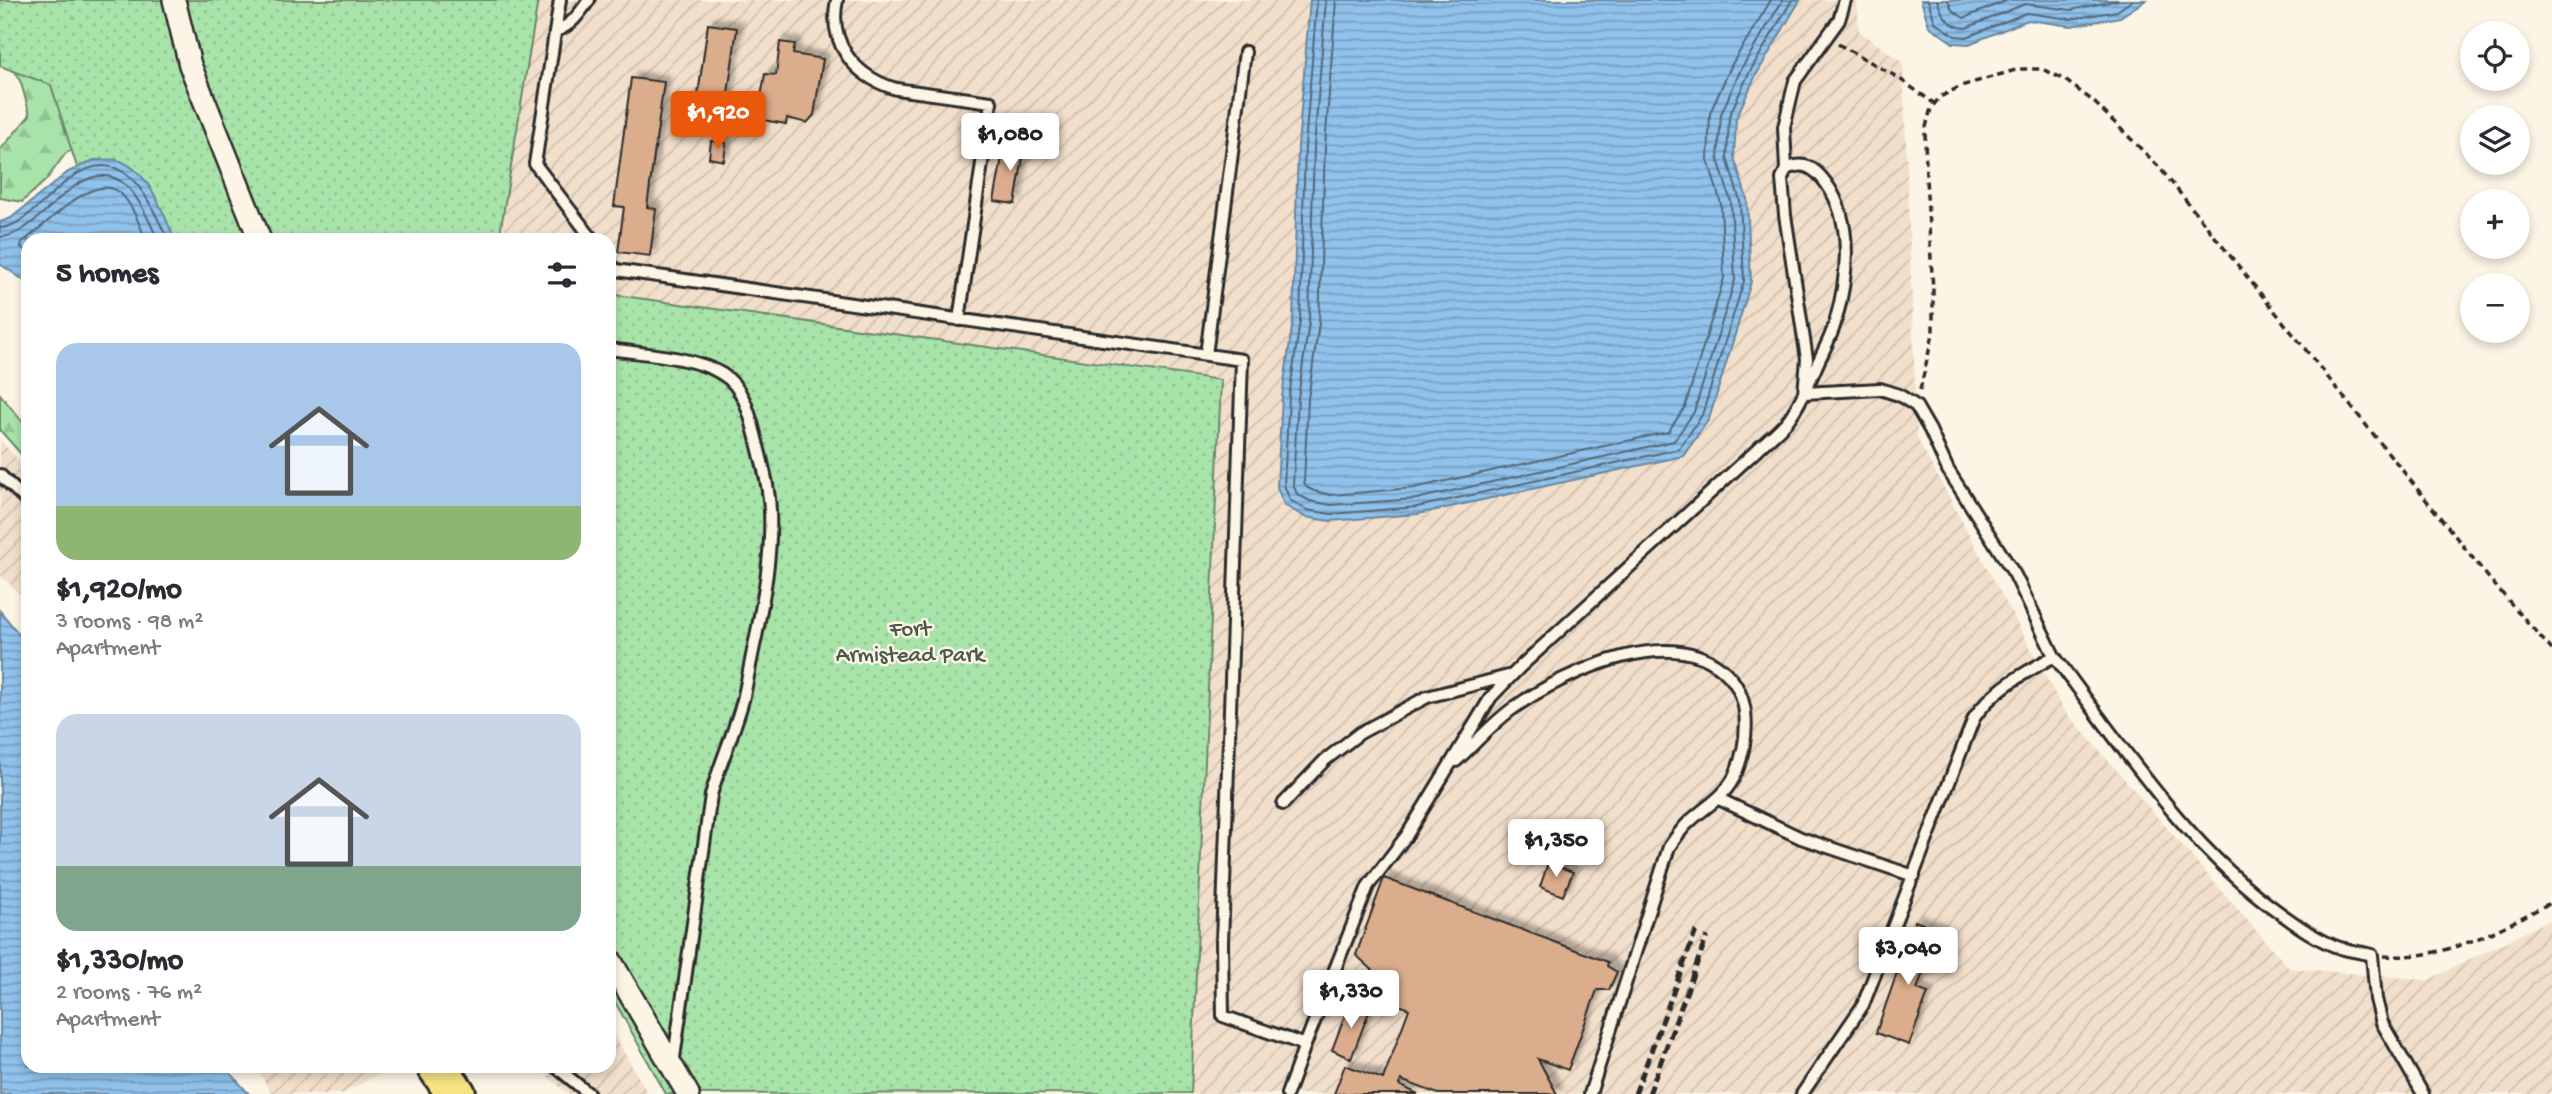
<!DOCTYPE html>
<meta charset="utf-8">
<style>
:root{--surface:#fff;--page:#f7f7f7;--text:#2b2b33;--muted:#7c7c81;--accent:#ea580c}
body{margin:0;font-family:"Gochi Hand",sans-serif;background:var(--page);color:var(--text);height:100vh;display:flex;flex-direction:column;font-size:26px;white-space:nowrap}
*{box-sizing:border-box;margin:0}
p{font-size:23px;color:var(--muted)}
.icon{flex:none;width:38px;height:38px;fill:none;stroke:currentColor;stroke-width:2;stroke-linecap:round;stroke-linejoin:round}
.map{position:relative;flex:1;overflow:hidden}
.details{position:absolute;left:21px;top:233px;width:595px;height:840px;display:flex;flex-direction:column;background:var(--surface);border-radius:21px;box-shadow:0 4px 10px #0003}
.details>*{flex:none}
.buttons{position:absolute;left:2460px;top:21px;display:grid;gap:14px}
.buttons a{display:grid;place-items:center;width:70px;height:70px;border-radius:50%;background:var(--surface);box-shadow:0 4px 10px #0003;font-size:35px}
.price{position:absolute;translate:-50% -60px;padding:0 16px;border-radius:7px;background:#fff;color:#222;font-size:23px;line-height:46px;filter:drop-shadow(0 2px 4px #0008)}
.price::after{content:'';position:absolute;left:50%;top:42px;width:21px;height:16px;margin-left:-10px;background:inherit;clip-path:polygon(0 0,100% 0,50% 100%)}
.price.current{background:var(--accent);color:#fff}
ul{padding:0;list-style:none}
li{display:grid;align-content:center;gap:14px;height:371px;padding:0 35px}
li span{display:grid;place-items:center;height:217px;border-radius:21px;color:#555}
li>.icon{margin-inline-start:auto}
span .icon{width:126px;height:126px;fill:#fffc;stroke-width:1}
li b{font-size:30px}
h2{display:flex;justify-content:space-between;align-items:center;height:84px;padding:0 35px;font-size:30px}
.map>svg:first-child{display:block}
.industrial{fill:url(#industrial-furrows)}
.forest{fill:url(#forest-firs);stroke:#6a876a;stroke-width:2}
.park{fill:url(#park-dots);stroke:#6a876a;stroke-width:2}
.water{fill:url(#water-rules);stroke:#68869f;stroke-width:2}
.lines{fill:none;stroke-linecap:round;stroke-linejoin:round}
.shore{stroke:#536778;stroke-width:2}
.building{fill:#dbad8d;stroke:#2b2b2b;stroke-width:2;filter:url(#shadow)}
.service-casing{stroke:#2b2b2b;stroke-width:16}
.minor-casing{stroke:#2b2b2b;stroke-width:26}
.motorway-casing{stroke:#2b2b2b;stroke-width:44}
.path{stroke:#2b2b2b;stroke-width:3.5;stroke-dasharray:7 5;stroke-linecap:butt}
.service{stroke:#fcf5e5;stroke-width:10}
.minor{stroke:#fcf5e5;stroke-width:21}
.motorway{stroke:#f6e381;stroke-width:38}
.rail{stroke:#2b2b2b;stroke-width:5;stroke-dasharray:10 5;stroke-linecap:butt}
.labels{text-anchor:middle;stroke-width:5;stroke-linejoin:round;paint-order:stroke}
.park-label{font-size:23px;fill:#4a594a;stroke:#fcf5e5}
</style>
<div class="map">
<svg width="2552" height="1094" viewBox="0 0 2552 1094">
<defs>
<pattern id="industrial-furrows" width="10" height="10" patternUnits="userSpaceOnUse" patternTransform="scale(1.75)"><rect width="10" height="10" fill="#f2dfcb"/><path d="M-1 1l2-2M0 10L10 0M9 11l2-2" fill="none" stroke="#d0c0ae"/></pattern>
<pattern id="forest-firs" width="22" height="20" patternUnits="userSpaceOnUse" patternTransform="scale(1.75)"><rect width="22" height="20" fill="#a8e3a9"/><path d="M5 1l3.5 6h-7zM16 11l3.5 6h-7z" fill="#91c392"/></pattern>
<pattern id="park-dots" width="8" height="8" patternUnits="userSpaceOnUse" patternTransform="scale(1.75)"><rect width="8" height="8" fill="#a8e3a9"/><path d="M2 2h.1M6 6h.1" fill="none" stroke="#91c392" stroke-width="1.8" stroke-linecap="round"/></pattern>
<pattern id="water-rules" width="6" height="5" patternUnits="userSpaceOnUse" patternTransform="scale(1.75)"><rect width="6" height="5" fill="#90c2ec"/><path d="M0 2.5h6" fill="none" stroke="#769ebf"/></pattern>
<filter id="shadow"><feDropShadow dx="6" dy="-6" stdDeviation="2" flood-color="#0004"/></filter>
</defs>
<rect width="100%" height="100%" fill="#fcf5e5"/>
<filter id="ink" filterUnits="userSpaceOnUse"><feTurbulence type="fractalNoise" baseFrequency=".0143" numOctaves="2"/><feDisplacementMap in="SourceGraphic" scale="14" xChannelSelector="R" yChannelSelector="G"/><feConvolveMatrix kernelMatrix="1 2 1 2 8 2 1 2 1" color-interpolation-filters="sRGB"/></filter>
<g filter="url(#ink)">
<path class="industrial" d="M538 0H1857L1859 31 1903 63 1917 438 2064 710 2289 968 2428 980 2552 919V1094H1190L1221 380 609 294V240H499Z
M0 440 28 471V602L0 575Z
M609 1026 648 1094H568L536 1066H609Z
M256 1066H392L343 1094H271Z"/>
<path class="forest" d="M0 0 95 138 66 153 46 180 22 202 0 198V150L30 115 21 83 6 53Z
M0 394 28 429V462L0 430Z"/>
<path class="park" d="M0 0H538L499 240H100L51 85 0 66Z
M609 294 1221 380 1191 1093 666 1094 609 991Z"/>
<path class="water" d="M1310 0H1800L1755 77 1736 118 1734 157 1747 199 1751 282 1709 419 1683 456 1418 514 1330 521 1305 517 1284 505 1277 487 1282 397 1293 320 1298 146Z
M1921 0H2146L2120 17 2071 26 2028 20 1969 44 1953 43 1929 26Z
M94 160C101 160 110 159 117 160 149 169 163 213 175 240H28V283L0 264V222L11 218 68 172Z
M0 611 28 645V1066H224L249 1094H0Z"/>
<g class="lines">
<path class="shore" d="M1317 0 1305 146 1300 321 1289 397 1284 485 1290 500 1307 510 1331 514 1417 507 1679 449 1702 415 1744 281 1740 201 1727 158 1729 116 1749 73 1792 0
M1326 0 1314 147 1309 322 1298 398 1293 484 1297 494 1310 501 1331 505 1416 499 1674 441 1694 412 1735 280 1731 202 1718 159 1721 114 1741 69 1783 0
M1336 0 1325 147 1319 323 1308 399 1304 482 1306 487 1314 491 1331 495 1414 488 1668 432 1685 407 1724 278 1721 204 1708 160 1710 113 1732 64 1771 0
M1928 0 1935 22 1955 36 1967 37 2026 13 2071 19 2117 11 2133 0
M1937 0C1942 15 1949 27 1966 28L2025 4 2071 10 2118 0
M1948 0 1952 10 1964 18 2008 0
M0 228C16 227 29 214 41 204 50 196 59 187 69 179 125 139 148 199 168 240
M0 237C17 236 30 225 42 214 53 205 63 194 75 186 123 154 141 204 158 240
M28 252 21 247 22 242C45 228 92 171 119 192 132 203 139 224 146 240"/>
</g>
<path class="building" d="M708 24 737 28 727 101 716 99 712 132 693 130Z
M780 42 795 44 793 54 823 59 814 115 807 123 787 118 786 124 757 119 765 74 776 75Z
M631 78 664 82 647 207 656 209 650 256 618 252 624 207 614 206Z
M711 141 726 143 724 161 709 158Z
M1005 141 1025 145 1015 204 994 201Z
M1548 863 1573 872 1563 896 1540 887Z
M1384 878 1608 962 1607 966 1617 972 1609 990H1597L1568 1070 1538 1059 1557 1094H1438L1401 1080 1399 1085 1418 1094H1334L1345 1065 1383 1079 1409 1009 1385 999 1390 986 1356 955Z
M1915 921 1939 930 1917 989 1928 993 1909 1045 1876 1033Z
M1350 1002 1370 1009 1351 1059 1332 1050Z"/>
<g class="lines">
<defs>
<path id="service" d="M560 0 535 164 593 240
M837 0C828 42 853 75 893 88 903 91 915 91 925 93 947 96 969 99 991 102L959 320
M556 31C572 25 579 14 589 0
M1786 169 1784 127 1795 81 1839 20 1845 0
M609 262 616 270 1242 360 1222 943 1223 1016 1305 1045 1368 886 1407 835 1491 697 1521 666 1757 450C1767 440 1779 431 1788 420 1800 404 1808 385 1816 367 1822 353 1831 338 1835 323 1848 278 1854 222 1826 183 1814 167 1804 161 1786 169L1782 179 1785 215 1807 359 1804 393
M609 349C643 354 693 356 722 374 744 387 750 415 756 438 762 462 769 486 770 511 772 554 764 595 756 637 751 658 748 679 743 700 734 733 720 763 711 795L673 1065
M1206 355 1245 52
M0 475 28 502
M2054 656C2122 746 2187 847 2280 913 2298 926 2319 941 2340 948 2350 951 2361 952 2372 955L2376 999 2382 1023 2423 1094
M1456 761C1475 744 1493 722 1515 707 1566 671 1679 619 1730 677 1752 703 1748 742 1736 773 1726 797 1707 805 1689 822 1681 829 1675 839 1669 847L1590 1094
M1719 799 1801 838 1914 876
M1283 804 1325 760 1360 733 1427 697 1512 675
M555 1066 589 1094
M1287 1094 1305 1045
M1802 1094 1863 1005 1974 718C1994 688 2024 674 2054 656L2015 575 1948 470 1930 430 1916 406 1899 395 1880 389 1804 393"/>
<path id="minor" d="M174 0 190 65 260 240
M609 958 688 1094"/>
<path id="motorway" d="M437 1066 456 1094"/>
</defs>
<use href="#service" class="service-casing"/>
<use href="#minor" class="minor-casing"/>
<use href="#motorway" class="motorway-casing"/>
<path class="path" d="M1838 44 1897 77 1935 104
M1920 390 1933 334V290L1926 179 1925 131 1931 108 1940 97 1961 86 2019 69H2042L2065 80 2093 101 2159 167 2492 582 2552 650
M2384 956C2448 960 2497 930 2552 902"/>
<use href="#service" class="service"/>
<use href="#minor" class="minor"/>
<use href="#motorway" class="motorway"/>
<path class="rail" d="M1635 1094 1696 931
M1649 1094 1707 936"/>
</g>
</g>
<g class="labels">
<g class="park-label">
<text x="910" y="635">Fort<tspan x="910" dy="26">Armistead Park</tspan></text>
</g>
</g>
</svg>
<div class="buttons">
<a><svg class="icon" aria-label="locate" viewBox="0 0 24 24"><circle cx="12" cy="12" r="6"/><path d="M12 2v4M12 18v4M2 12h4M18 12h4"/></svg></a>
<a><svg class="icon" aria-label="layers" viewBox="0 0 24 24"><path d="M12 4l9 5-9 5-9-5zM3 14l9 5 9-5"/></svg></a>
<a>+</a>
<a>−</a>
</div>
<b class="price current" style="left:718px;top:151px">$1,920</b>
<b class="price" style="left:1010px;top:173px">$1,080</b>
<b class="price" style="left:1556px;top:879px">$1,350</b>
<b class="price" style="left:1908px;top:987px">$3,040</b>
<b class="price" style="left:1351px;top:1030px">$1,330</b>
<section class="details">
<h2>5 homes<svg class="icon" aria-label="filters" viewBox="0 0 24 24"><path d="M4 7h16M4 17h16"/><circle cx="9" cy="7" r="2"/><circle cx="15" cy="17" r="2"/></svg></h2>
<ul>
<li><span style="background:linear-gradient(#a9c7e8 75%,#8fb573 0)"><svg class="icon" aria-label="home" viewBox="0 0 24 24"><path d="M3 11l9-7 9 7M6 9v11h12V9"/></svg></span><div><b>$1,920/mo</b><p>3 rooms · 98 m²</p><p>Apartment</p></div></li>
<li><span style="background:linear-gradient(#c9d6e8 70%,#7fa58c 0)"><svg class="icon" aria-label="home" viewBox="0 0 24 24"><path d="M3 11l9-7 9 7M6 9v11h12V9"/></svg></span><div><b>$1,330/mo</b><p>2 rooms · 76 m²</p><p>Apartment</p></div></li>
</ul>
</section>
</div>
